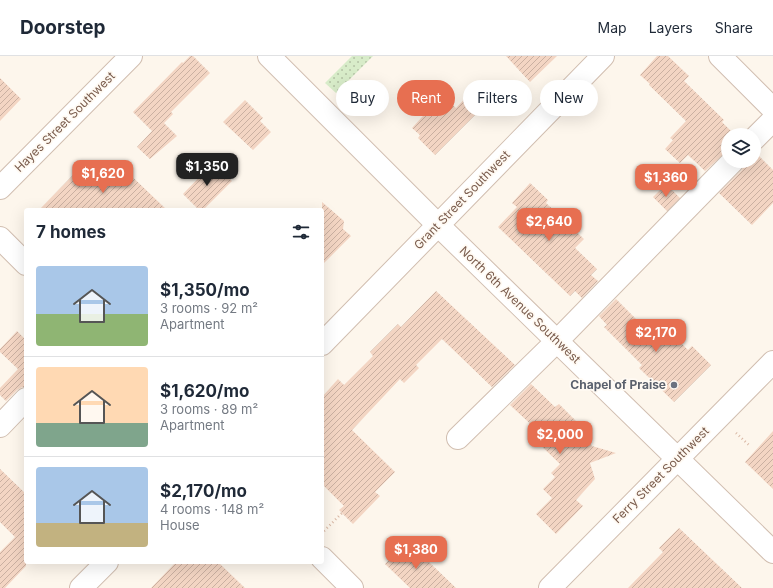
<!DOCTYPE html>
<meta charset="utf-8">
<style>
:root{--surface:#fff;--page:#f6f6f7;--text:#1f2937;--muted:#747a83;--line:#e0e1e3;--accent:#e76f51}
body{margin:0;font-family:Inter,sans-serif;background:var(--page);color:var(--text);height:100vh;display:flex;flex-direction:column;font-size:15px;white-space:nowrap}
*{box-sizing:border-box;margin:0}
p{font-size:13px;color:var(--muted)}
.icon{flex:none;width:22px;height:22px;fill:none;stroke:currentColor;stroke-width:2;stroke-linecap:round;stroke-linejoin:round}
.map{position:relative;flex:1;overflow:hidden}
.side{position:absolute;left:24px;top:152px;width:300px;height:356px;display:flex;flex-direction:column;background:var(--surface);border-radius:4px;box-shadow:0 4px 16px #0002}
.side>*{flex:none}
.banner{position:absolute;left:336px;top:24px;width:377px;height:36px;display:flex;gap:8px}
.controls{position:absolute;left:721px;top:72px;display:grid;gap:8px}
.controls a{display:grid;place-items:center;width:40px;height:40px;border-radius:50%;background:var(--surface);box-shadow:0 4px 16px #0002;font-size:20px}
.price{position:absolute;translate:-50% -34px;padding:0 9px;border-radius:8px;background:var(--accent);color:#fff;font-size:13px;line-height:26px;filter:drop-shadow(0 1px 2px #0008)}
.price::after{content:'';position:absolute;left:50%;top:24px;width:12px;height:9px;margin-left:-6px;background:inherit;clip-path:polygon(0 0,100% 0,50% 100%)}
.price.selected{background:#222;color:#fff}
ul{padding:0;list-style:none}
li{display:flex;align-items:center;gap:12px;height:100px;padding:0 12px}
li+li{border-top:1px solid var(--line)}
li span{display:grid;place-items:center;flex:none;width:112px;height:80px;border-radius:4px;color:#555}
li>.icon{margin-inline-start:auto}
span .icon{width:48px;height:48px;fill:#fffc;stroke-width:1}
li b{font-size:17px}
h2{display:flex;justify-content:space-between;align-items:center;height:48px;padding:0 12px;font-size:17px}
.tag{padding:0 14px;border-radius:18px;background:var(--surface);box-shadow:0 4px 16px #0002;font-size:14px;line-height:36px}
.tag.selected{background:var(--accent);color:#fff}
header{display:flex;align-items:center;gap:24px;box-sizing:border-box;height:56px;padding:0 20px;background:var(--surface);border-bottom:1px solid var(--line)}
header strong{font-size:19px}
nav{display:flex;gap:22px;margin-inline-start:auto;font-size:14px}
.map>svg:first-child{display:block}
.park{fill:url(#park-dots)}
.building{fill:url(#building-hatch)}
.lines{fill:none;stroke-linecap:round;stroke-linejoin:round}
.minor-casing{stroke:#d1beb0;stroke-width:24}
.path{stroke:#d9b8a5;stroke-width:2.5;stroke-dasharray:1 3;stroke-linecap:butt}
.minor{stroke:#fff;stroke-width:22}
.worship-dot{fill:#6b7280;stroke:#fffaf3;stroke-width:1.5}
.labels{text-anchor:middle;stroke-width:3.5;stroke-linejoin:round;paint-order:stroke}
.street-label{font-size:12px;fill:#7a5c4d;stroke:#fffaf3}
.worship-label{font-size:12px;font-weight:bold;fill:#5b616d;stroke:#fffaf3;text-anchor:end}
</style>
<header>
<strong>Doorstep</strong>
<nav><a>Map</a><a>Layers</a><a>Share</a></nav>
</header>
<div class="map">
<svg width="773" height="532" viewBox="0 0 773 532">
<defs>
<pattern id="park-dots" width="8" height="8" patternUnits="userSpaceOnUse"><rect width="8" height="8" fill="#d8ecc9"/><path d="M2 2h.1M6 6h.1" fill="none" stroke="#b4c2a5" stroke-width="1.8" stroke-linecap="round"/></pattern>
<pattern id="building-hatch" width="6" height="6" patternUnits="userSpaceOnUse"><rect width="6" height="6" fill="#f3d5c3"/><path d="M-1 1l2-2M0 6l6-6M5 7l2-2" fill="none" stroke="#cab0a1"/></pattern>
</defs>
<rect width="100%" height="100%" fill="#fdf6ec"/>
<path class="park" d="M352 0H373L336 37 325 27Z"/>
<path class="building" d="M190 0H193L210 17 171 56 173 58 164 67 177 80 150 103 137 91 152 75 133 56 182 6 183 7Z
M506 0H557L530 26Z
M657 0H668L689 20 684 25 724 64 722 66 735 79H728V94L705 115 688 99 680 107 665 93 673 84 670 82 686 65 649 29 650 28 640 19Z
M0 22 21 43 0 65Z
M472 35 486 48 435 99 418 82 420 79 412 72 442 39 456 52Z
M245 44 263 62 260 65 271 76 253 94 223 66Z
M755 96 773 114V147L752 169 719 137 742 114 745 108V105H754V97Z
M213 107 232 125 203 154H199L183 138Z
M121 110 167 154H39L73 119 76 122 84 113 100 128Z
M530 127 548 144 546 147 584 183 575 192 597 213 591 219 598 225 582 242 575 235 570 240 498 171 517 151 512 147Z
M666 128 680 142 667 155 653 141Z
M322 146 344 165 343 173 351 180 322 209Z
M436 235 515 309 492 331 442 283 416 309 419 312 404 327 400 323 352 374 395 416 375 436 380 440 353 468 339 454 344 450 322 428V341L338 323 344 329 373 300 370 296 398 268 401 271Z
M616 243 662 289 672 278 688 294 692 290 711 309 674 346 639 312 642 309 604 271 607 269 599 260Z
M17 275 26 284V331H22L17 334 6 345 0 339V332L18 313 0 296V293Z
M531 328 555 351 559 348 580 369 592 390 616 397 590 407 595 423 576 444 583 450 556 478 536 458 552 442 543 433 555 421 551 417 560 408 532 381 538 375 510 349Z
M773 375V433L745 406Z
M0 413 26 438V510L5 532H0V496L15 481 0 466Z
M679 472 742 532H628L663 496 659 492Z
M407 485 456 532H410L385 508Z
M176 506H218L245 532H151Z"/>
<g class="lines">
<defs>
<path id="minor" d="M269 0 438 169 773 496
M720 0 773 53
M754 83 773 64
M0 132 131 0
M0 182 26 208
M322 288 603 0
M0 370 26 343
M458 382 557 285 733 105
M322 502 352 532
M81 532 107 506
M550 532 773 306"/>
</defs>
<use href="#minor" class="minor-casing"/>
<path class="path" d="M736 377 749 389
M324 475 342 457"/>
<use href="#minor" class="minor"/>
</g>
<circle class="worship-dot" cx="674" cy="329" r="4"/>
<g class="labels">
<g class="street-label">
<text transform="translate(65 66) rotate(-45)" y="4">Hayes Street Southwest</text>
<text transform="translate(462 144) rotate(-46)" y="4">Grant Street Southwest</text>
<text transform="translate(520 249) rotate(44)" y="4">North 6th Avenue Southwest</text>
<text transform="translate(661 419) rotate(-45)" y="4">Ferry Street Southwest</text>
</g>
<g class="worship-label">
<text x="666" y="333">Chapel of Praise</text>
</g>
</g>
</svg>
<div class="controls">
<a><svg class="icon" aria-label="layers" viewBox="0 0 24 24"><path d="M12 4l9 5-9 5-9-5zM3 14l9 5 9-5"/></svg></a>
</div>
<b class="price selected" style="left:207px;top:131px">$1,350</b>
<b class="price" style="left:103px;top:138px">$1,620</b>
<b class="price" style="left:666px;top:142px">$1,360</b>
<b class="price" style="left:549px;top:186px">$2,640</b>
<b class="price" style="left:656px;top:297px">$2,170</b>
<b class="price" style="left:560px;top:399px">$2,000</b>
<b class="price" style="left:416px;top:514px">$1,380</b>
<div class="banner">
<a class="tag">Buy</a>
<a class="tag selected">Rent</a>
<a class="tag">Filters</a>
<a class="tag">New</a>
</div>
<section class="side">
<h2>7 homes<svg class="icon" aria-label="filters" viewBox="0 0 24 24"><path d="M4 7h16M4 17h16"/><circle cx="9" cy="7" r="2"/><circle cx="15" cy="17" r="2"/></svg></h2>
<ul>
<li><span style="background:linear-gradient(#a9c7e8 60%,#8fb573 0)"><svg class="icon" aria-label="home" viewBox="0 0 24 24"><path d="M3 11l9-7 9 7M6 9v11h12V9"/></svg></span><div><b>$1,350/mo</b><p>3 rooms · 92 m²</p><p>Apartment</p></div></li>
<li><span style="background:linear-gradient(#ffd9b3 70%,#7fa58c 0)"><svg class="icon" aria-label="home" viewBox="0 0 24 24"><path d="M3 11l9-7 9 7M6 9v11h12V9"/></svg></span><div><b>$1,620/mo</b><p>3 rooms · 89 m²</p><p>Apartment</p></div></li>
<li><span style="background:linear-gradient(#a9c7e8 70%,#c2b280 0)"><svg class="icon" aria-label="home" viewBox="0 0 24 24"><path d="M3 11l9-7 9 7M6 9v11h12V9"/></svg></span><div><b>$2,170/mo</b><p>4 rooms · 148 m²</p><p>House</p></div></li>
</ul>
</section>
</div>
